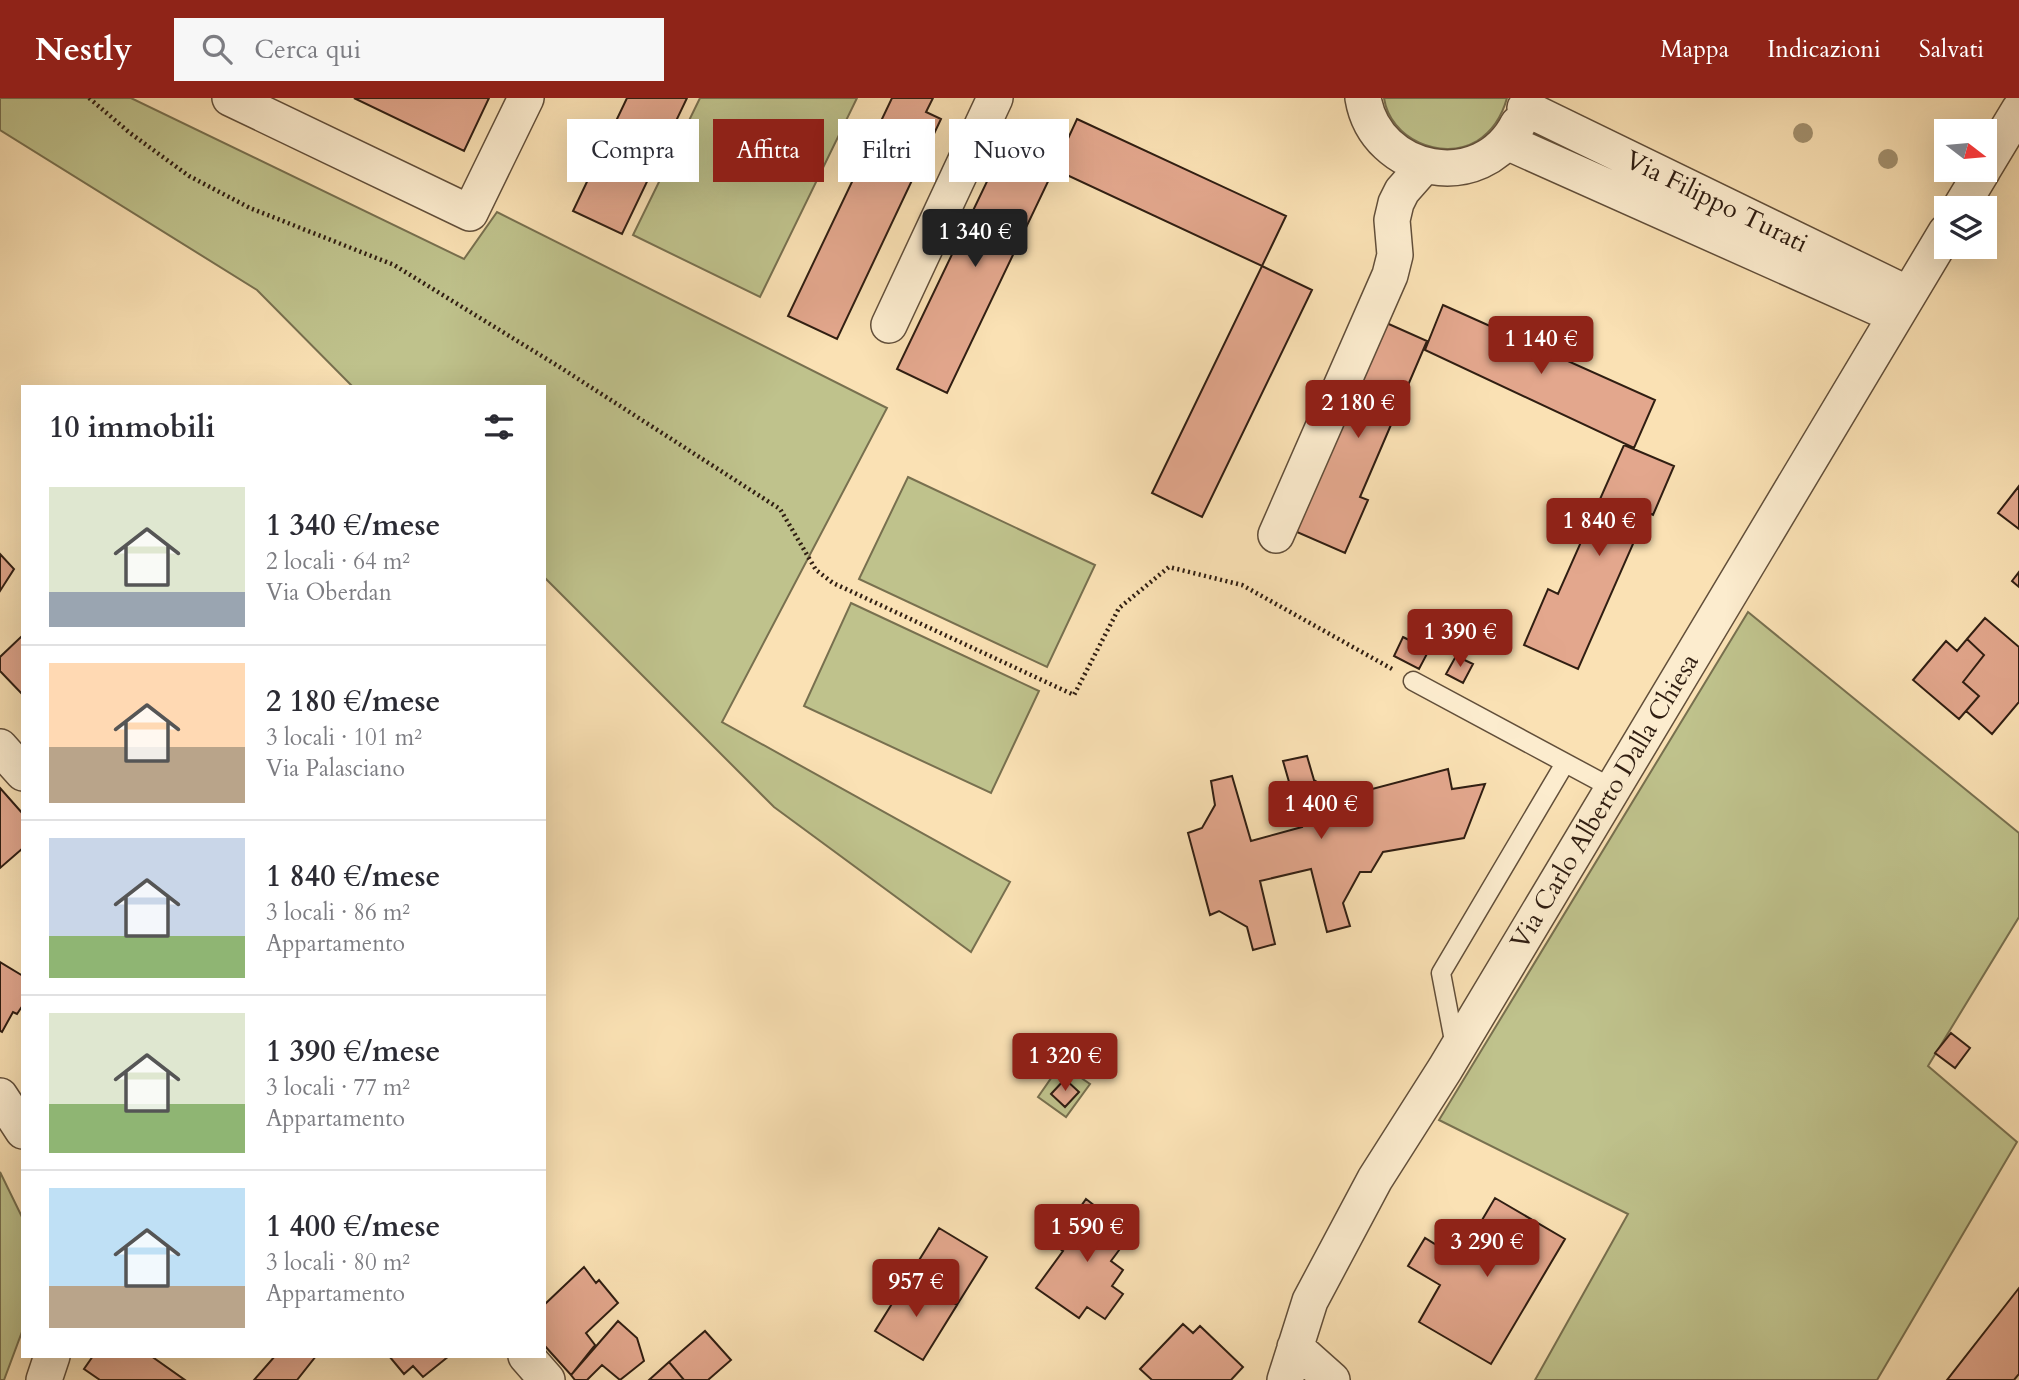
<!DOCTYPE html>
<html lang="it">
<meta charset="utf-8">
<style>
:root{--surface:#fff;--page:#f7f7f7;--text:#2b2b33;--muted:#7c7c81;--line:#e1e1e2;--accent:#8f2418}
body{margin:0;font-family:Cardo,serif;background:var(--page);color:var(--text);height:100vh;display:flex;flex-direction:column;font-size:26px;white-space:nowrap}
*{box-sizing:border-box;margin:0}
p{font-size:23px;color:var(--muted)}
.icon{flex:none;width:38px;height:38px;fill:none;stroke:currentColor;stroke-width:2;stroke-linecap:round;stroke-linejoin:round}
.map{position:relative;flex:1;overflow:hidden}
.panel{position:absolute;left:21px;top:287px;width:525px;height:973px;display:flex;flex-direction:column;background:var(--surface);border-radius:0px;box-shadow:0 7px 28px #0002}
.panel>*{flex:none}
.guide{position:absolute;left:567px;top:21px;width:665px;height:63px;display:flex;gap:14px}
.needle{width:46px;rotate:106deg}
.controls{position:absolute;left:1934px;top:21px;display:grid;gap:14px}
.controls a{display:grid;place-items:center;width:63px;height:63px;border-radius:0px;background:var(--surface);box-shadow:0 7px 28px #0002;font-size:35px}
.price{position:absolute;translate:-50% -60px;padding:0 16px;border-radius:7px;background:var(--accent);color:#fff;font-size:23px;line-height:46px;filter:drop-shadow(0 2px 4px #0008)}
.price::after{content:'';position:absolute;left:50%;top:42px;width:21px;height:16px;margin-left:-10px;background:inherit;clip-path:polygon(0 0,100% 0,50% 100%)}
.price.selected{background:#222;color:#fff}
ul{padding:0;list-style:none}
li{display:flex;align-items:center;gap:21px;height:175px;padding:0 28px}
li+li{border-top:2px solid var(--line)}
li span{display:grid;place-items:center;flex:none;width:196px;height:140px;border-radius:0px;color:#555}
li>.icon{margin-inline-start:auto}
span .icon{width:84px;height:84px;fill:#fffc;stroke-width:1}
li b{font-size:30px}
h2{display:flex;justify-content:space-between;align-items:center;height:84px;padding:0 28px;font-size:30px}
.chip{padding:0 24px;border-radius:0px;background:var(--surface);box-shadow:0 7px 28px #0002;font-size:24px;line-height:63px}
.chip.selected{background:var(--accent);color:#fff}
header{display:flex;align-items:center;gap:42px;box-sizing:border-box;height:98px;padding:0 35px;background:var(--accent);color:#fff}
header strong{font-size:33px}
nav{display:flex;gap:38px;margin-inline-start:auto;font-size:24px}
.search{width:490px;height:63px;background:var(--page);display:flex;align-items:center;gap:18px;box-sizing:border-box;padding:0 24px;border-radius:0px;color:var(--muted);font-size:26px}
.map>svg:first-child{display:block}
.green{fill:#bfc28c;stroke:#78704f;stroke-width:2}
.building{fill:#e3a78d;stroke:#301e12;stroke-width:2}
.lines{fill:none;stroke-linecap:round;stroke-linejoin:round}
.lane-casing{stroke:#624f3a;stroke-width:21}
.street-casing{stroke:#624f3a;stroke-width:38}
.path{stroke:#301e12;stroke-width:4.5;stroke-dasharray:2 3.5;stroke-linecap:butt}
.lane{stroke:#fcecce;stroke-width:18}
.street{stroke:#fcecce;stroke-width:35}
.tree{fill:#a3916f}
.labels{text-anchor:middle;stroke-width:6;stroke-linejoin:round;paint-order:stroke}
.street-label{font-size:26px;fill:#301e12;stroke:#fcecce}
</style>
<header>
<strong>Nestly</strong>
<div class="search"><svg class="icon" aria-label="search" viewBox="0 0 24 24"><circle cx="10" cy="10" r="6"/><path d="M15 15l6 6"/></svg>Cerca qui</div>
<nav><a>Mappa</a><a>Indicazioni</a><a>Salvati</a></nav>
</header>
<div class="map">
<svg width="2019" height="1282" viewBox="0 0 2019 1282">
<rect width="100%" height="100%" fill="#fae1b4"/>
<filter id="stains"><feTurbulence type="fractalNoise" baseFrequency=".00286" numOctaves="4"/><feColorMatrix values="0 0 0 0 .2 0 0 0 0 .09 0 0 0 0 .02 0 0 0 .5 -.17"/></filter>
<radialGradient id="worn" r=".72"><stop offset=".6" stop-color="#630" stop-opacity="0"/><stop offset="1" stop-color="#630" stop-opacity=".3"/></radialGradient>
<path class="green" d="M0 0H131L464 161 497 114 887 310 722 624 1010 784 971 854 774 709 544 479V289H353L257 192 0 32Z
M700 0H857L760 199 633 137Z
M1384 0H1507C1502 18 1493 33 1477 43 1441 64 1390 41 1384 0Z
M908 379 1095 467 1047 569 859 481Z
M851 505 1039 593 991 695 804 608Z
M1748 514 2019 735V819L1928 968 2017 1044 1877 1282H1535L1628 1116 1439 1022Z
M1061 966 1090 986 1066 1019 1038 999Z
M0 1074 23 1121V1231L4 1282H0Z"/>
<path class="building" d="M354 0H489L464 53Z
M627 0H687L622 136 573 113Z
M892 0H933L926 14 941 21 837 241 788 218Z
M1077 21 1286 118 1262 168 1054 71Z
M1004 48 1054 71 947 295 897 271Z
M1262 168 1312 192 1202 419 1152 395Z
M1443 207 1655 302 1634 350 1425 252Z
M1382 223 1427 243 1360 399 1368 402 1345 455 1290 431Z
M1624 347 1674 368 1653 417 1647 414 1578 571 1524 547 1548 491 1558 496Z
M2019 388V431L1998 415Z
M0 456 14 471 0 493Z
M2019 474V489L2012 483Z
M1985 520 2019 549V604L1992 636 1966 613 1979 598 1963 584 1984 557 1967 541Z
M23 537V597L0 573V559Z
M1403 539 1429 552 1419 571 1394 558Z
M1967 541 1984 557 1963 584 1979 598 1959 621 1913 582 1946 543 1957 553Z
M1456 558 1473 566 1463 585 1446 576Z
M1307 658 1314 682 1342 699 1448 671 1452 691 1485 686 1464 740 1383 754 1371 774H1360L1343 805 1350 828 1327 834 1311 771 1260 783 1275 846 1253 852 1247 829 1219 813 1210 817 1188 735 1202 730 1215 707 1211 683 1232 678 1251 743 1302 729 1283 663Z
M0 690 23 716V750L0 770Z
M0 864 23 878V907L17 916 13 914 2 934 0 933Z
M1951 935 1970 950 1955 970 1935 955Z
M1065 981 1079 994 1065 1009 1051 996Z
M1495 1100 1565 1141 1491 1266 1419 1224 1440 1187 1408 1168 1425 1140 1459 1161Z
M1086 1101 1131 1136 1111 1163 1123 1172 1112 1188 1123 1196 1105 1221 1087 1209 1079 1220 1036 1190 1063 1153 1054 1147Z
M939 1130 987 1159 957 1207 908 1180Z
M584 1169 596 1185 599 1182 618 1205 586 1235 595 1247 571 1277 544 1247V1207Z
M908 1180 957 1207 923 1262 875 1233Z
M2019 1190V1276L2014 1282H1947Z
M618 1223 637 1240 644 1263 620 1282 602 1267 587 1282H575L571 1277Z
M1183 1226 1193 1235 1200 1228 1243 1269 1231 1282H1152L1140 1271Z
M705 1233 731 1262 708 1282H684L669 1264Z
M93 1258H151L185 1282H100L84 1271Z
M275 1258H316L297 1282H254Z
M389 1258H449L423 1279 413 1268 404 1276Z
M669 1264 684 1282H649Z"/>
<g class="lines">
<defs>
<path id="lane" d="M1413 583 1612 690
M1455 948 1441 875 1564 667"/>
<path id="street" d="M230 0 470 115 526 0
M1363 0C1376 77 1482 97 1518 26
M1525 10 1908 196
M1507 44 1894 217
M1984 70 2019 12
M1960 110 1983 72
M889 227 995 0
M1276 437 1390 177 1395 157 1392 122 1396 105 1402 93 1424 68
M0 649 23 675
M0 998 23 1033
M1295 1249 1332 1282
M526 1258 547 1282
M44 1282 52 1258
M1285 1282 1310 1203 1375 1081 1445 971 1946 134"/>
</defs>
<use href="#lane" class="lane-casing"/>
<use href="#street" class="street-casing"/>
<path class="path" d="M89 0 130 35 189 78 250 110 394 167 558 268 780 411 816 472 833 485 1074 597 1119 510 1169 469 1242 487 1394 572"/>
<use href="#lane" class="lane"/>
<use href="#street" class="street"/>
</g>
<g class="tree">
<circle cx="1803" cy="35" r="10"/>
<circle cx="1888" cy="61" r="10"/>
</g>
<g class="labels">
<g class="street-label">
<text transform="translate(1717 103) rotate(26)" y="9">Via Filippo Turati</text>
<text transform="translate(1604 703) rotate(-59)" y="9">Via Carlo Alberto Dalla Chiesa</text>
</g>
</g>
<rect width="100%" height="100%" filter="url(#stains)"/>
<rect width="100%" height="100%" fill="url(#worn)"/>
</svg>
<div class="controls">
<a><svg class="needle" viewBox="-14 -14 28 28"><path d="M0-13l5 13h-10z" fill="#e53935"/><path d="M0 13l5-13h-10z" fill="#7c7c81"/></svg></a>
<a><svg class="icon" aria-label="layers" viewBox="0 0 24 24"><path d="M12 4l9 5-9 5-9-5zM3 14l9 5 9-5"/></svg></a>
</div>
<b class="price selected" style="left:975px;top:171px">1 340 €</b>
<b class="price" style="left:1541px;top:278px">1 140 €</b>
<b class="price" style="left:1358px;top:342px">2 180 €</b>
<b class="price" style="left:1599px;top:460px">1 840 €</b>
<b class="price" style="left:1460px;top:571px">1 390 €</b>
<b class="price" style="left:1321px;top:743px">1 400 €</b>
<b class="price" style="left:1065px;top:995px">1 320 €</b>
<b class="price" style="left:1087px;top:1166px">1 590 €</b>
<b class="price" style="left:1487px;top:1181px">3 290 €</b>
<b class="price" style="left:916px;top:1221px">957 €</b>
<div class="guide">
<a class="chip">Compra</a>
<a class="chip selected">Affitta</a>
<a class="chip">Filtri</a>
<a class="chip">Nuovo</a>
</div>
<section class="panel">
<h2>10 immobili<svg class="icon" aria-label="filters" viewBox="0 0 24 24"><path d="M4 7h16M4 17h16"/><circle cx="9" cy="7" r="2"/><circle cx="15" cy="17" r="2"/></svg></h2>
<ul>
<li><span style="background:linear-gradient(#dfe7d0 75%,#9aa5b1 0)"><svg class="icon" aria-label="home" viewBox="0 0 24 24"><path d="M3 11l9-7 9 7M6 9v11h12V9"/></svg></span><div><b>1 340 €/mese</b><p>2 locali · 64 m²</p><p>Via Oberdan</p></div></li>
<li><span style="background:linear-gradient(#ffd9b3 60%,#b9a48a 0)"><svg class="icon" aria-label="home" viewBox="0 0 24 24"><path d="M3 11l9-7 9 7M6 9v11h12V9"/></svg></span><div><b>2 180 €/mese</b><p>3 locali · 101 m²</p><p>Via Palasciano</p></div></li>
<li><span style="background:linear-gradient(#c9d6e8 70%,#8fb573 0)"><svg class="icon" aria-label="home" viewBox="0 0 24 24"><path d="M3 11l9-7 9 7M6 9v11h12V9"/></svg></span><div><b>1 840 €/mese</b><p>3 locali · 86 m²</p><p>Appartamento</p></div></li>
<li><span style="background:linear-gradient(#dfe7d0 65%,#8fb573 0)"><svg class="icon" aria-label="home" viewBox="0 0 24 24"><path d="M3 11l9-7 9 7M6 9v11h12V9"/></svg></span><div><b>1 390 €/mese</b><p>3 locali · 77 m²</p><p>Appartamento</p></div></li>
<li><span style="background:linear-gradient(#bfe0f5 70%,#b9a48a 0)"><svg class="icon" aria-label="home" viewBox="0 0 24 24"><path d="M3 11l9-7 9 7M6 9v11h12V9"/></svg></span><div><b>1 400 €/mese</b><p>3 locali · 80 m²</p><p>Appartamento</p></div></li>
</ul>
</section>
</div>
